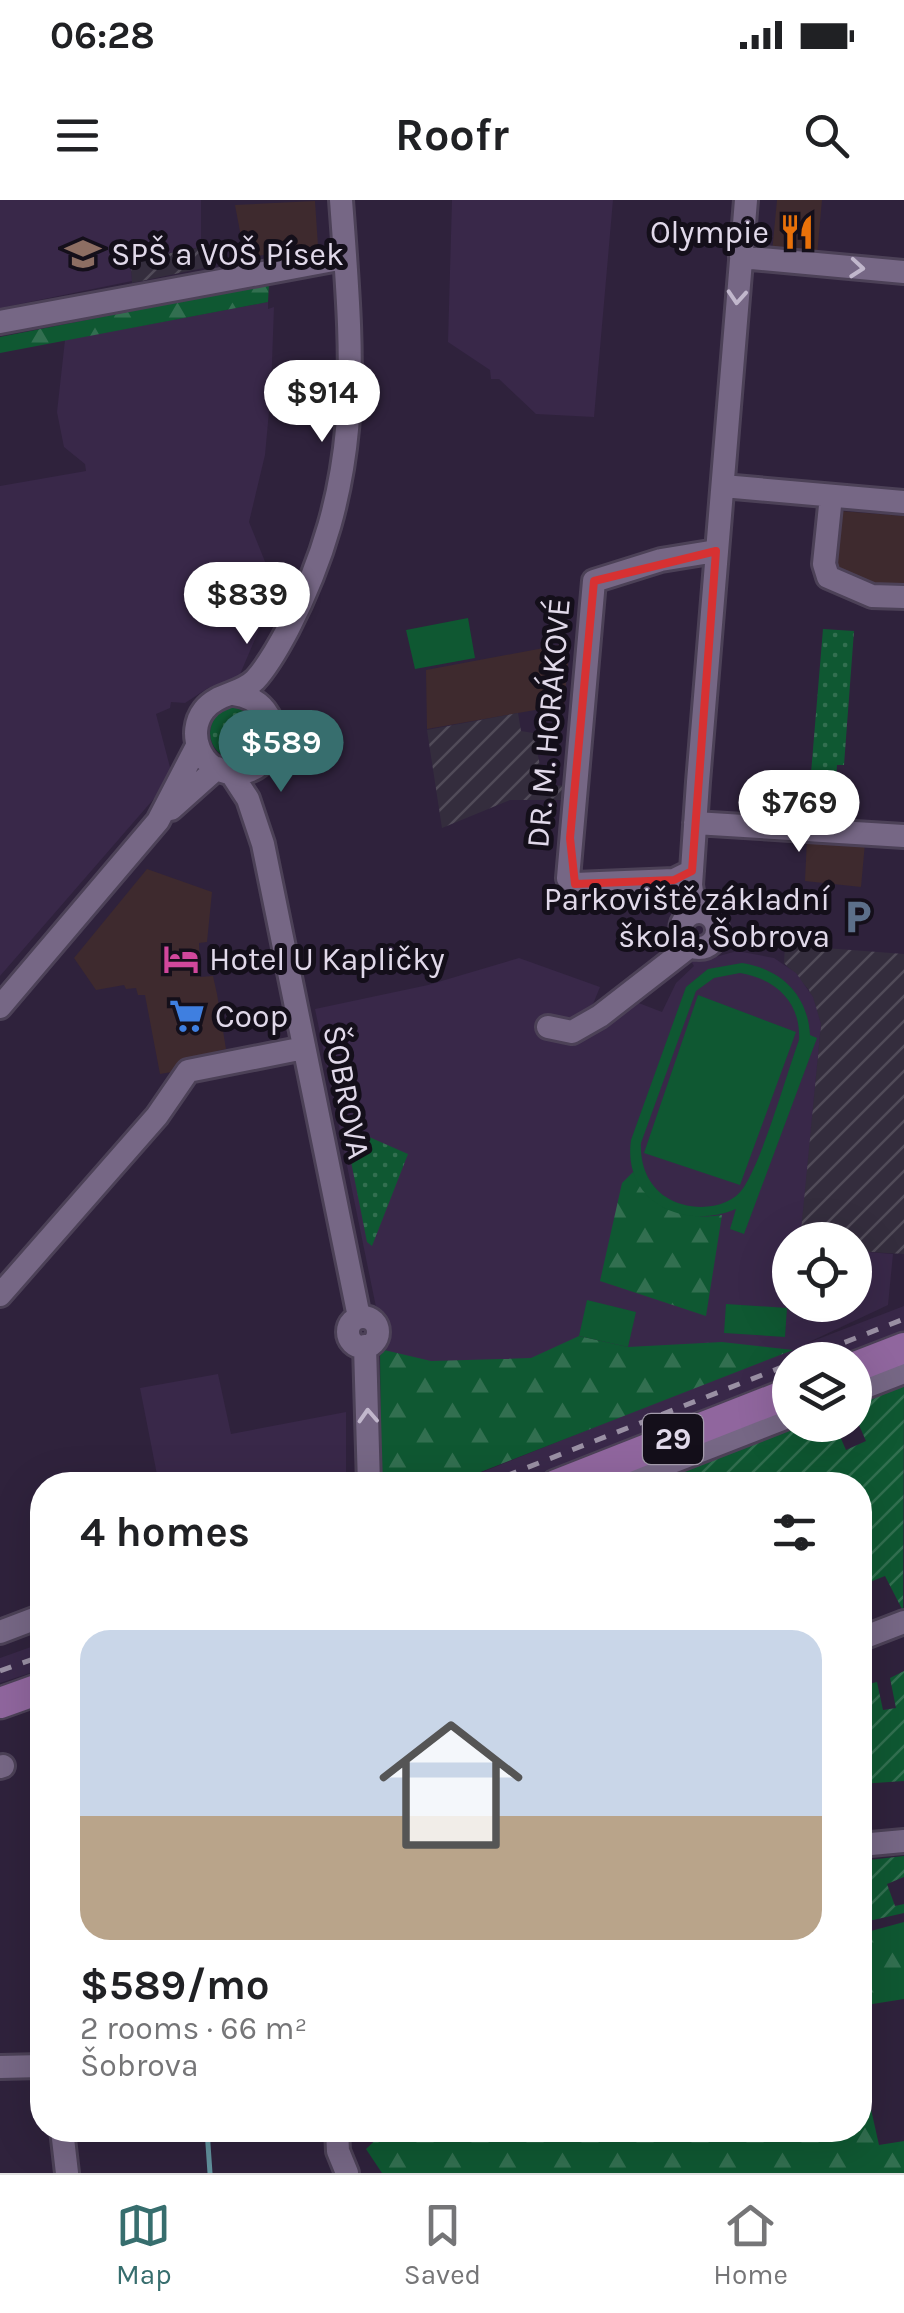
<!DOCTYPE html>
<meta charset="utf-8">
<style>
:root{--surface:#fff;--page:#f6f6f6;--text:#202124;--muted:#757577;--line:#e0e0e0;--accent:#376e6e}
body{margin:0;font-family:Karla,sans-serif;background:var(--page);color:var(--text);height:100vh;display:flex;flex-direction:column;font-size:38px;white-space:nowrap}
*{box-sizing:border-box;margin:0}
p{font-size:32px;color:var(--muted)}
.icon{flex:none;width:55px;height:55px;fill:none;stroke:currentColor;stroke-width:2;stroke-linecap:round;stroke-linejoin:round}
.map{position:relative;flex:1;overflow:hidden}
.panel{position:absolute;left:30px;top:1272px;width:842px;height:670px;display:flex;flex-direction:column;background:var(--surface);border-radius:40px;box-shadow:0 10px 40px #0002}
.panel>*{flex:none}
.tools{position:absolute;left:772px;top:1022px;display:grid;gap:20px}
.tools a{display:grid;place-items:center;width:100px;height:100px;border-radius:50%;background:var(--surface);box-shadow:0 10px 40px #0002;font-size:50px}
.price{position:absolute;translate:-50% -85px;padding:0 22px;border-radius:35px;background:#fff;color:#222;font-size:32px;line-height:65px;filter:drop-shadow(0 2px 5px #0008)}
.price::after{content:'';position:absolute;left:50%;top:60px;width:30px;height:22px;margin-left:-15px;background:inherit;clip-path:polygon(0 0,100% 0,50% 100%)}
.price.current{background:var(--accent);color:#fff}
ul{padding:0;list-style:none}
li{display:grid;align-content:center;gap:20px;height:530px;padding:0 50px}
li+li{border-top:2px solid var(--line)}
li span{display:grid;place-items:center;height:310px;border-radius:30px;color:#555}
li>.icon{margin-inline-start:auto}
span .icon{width:180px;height:180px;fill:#fffc;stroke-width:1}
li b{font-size:42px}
h2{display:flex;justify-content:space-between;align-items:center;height:120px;padding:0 50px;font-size:42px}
.status{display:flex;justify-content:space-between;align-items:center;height:70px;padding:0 50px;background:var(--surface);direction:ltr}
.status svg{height:28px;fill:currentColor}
header{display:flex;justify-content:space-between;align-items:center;height:130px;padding:0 50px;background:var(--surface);font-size:45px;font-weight:700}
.tab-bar{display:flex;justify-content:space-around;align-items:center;height:140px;border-top:2px solid var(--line);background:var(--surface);font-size:28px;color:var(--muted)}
.tab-bar a{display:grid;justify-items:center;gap:5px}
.tab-bar .current{color:var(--accent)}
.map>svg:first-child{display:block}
.commercial{fill:#3e2a2e}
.industrial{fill:url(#industrial-furrows)}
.built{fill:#392849}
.grass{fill:url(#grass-dots)}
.forest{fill:url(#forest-firs)}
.garden{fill:url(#garden-furrows)}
.pitch{fill:#0f5832;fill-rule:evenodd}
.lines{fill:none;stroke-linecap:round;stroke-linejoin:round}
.stream{stroke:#61919d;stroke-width:5}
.minor-casing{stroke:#4c4157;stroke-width:28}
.major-casing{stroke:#4c4157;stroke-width:35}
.minor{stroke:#766785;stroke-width:22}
.major{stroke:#90669e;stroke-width:30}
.rail{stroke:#9a90a4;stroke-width:5;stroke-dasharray:12 12;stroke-linecap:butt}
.oneway{stroke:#c1b7cc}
.marked{fill:none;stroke:#d73132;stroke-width:8;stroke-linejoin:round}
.labels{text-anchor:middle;stroke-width:10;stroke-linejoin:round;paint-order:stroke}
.shield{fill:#140f1a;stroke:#a49cac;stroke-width:2.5}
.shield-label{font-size:30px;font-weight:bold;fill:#e1d9ea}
.poi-label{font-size:32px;fill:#e1d9ea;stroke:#140f1a;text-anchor:start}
.street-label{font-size:32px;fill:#e1d9ea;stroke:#140f1a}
</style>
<div class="status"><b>06:28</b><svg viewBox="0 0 49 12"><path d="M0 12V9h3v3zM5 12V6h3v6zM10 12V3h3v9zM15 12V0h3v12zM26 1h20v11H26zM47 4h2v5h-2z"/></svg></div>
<header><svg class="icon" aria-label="menu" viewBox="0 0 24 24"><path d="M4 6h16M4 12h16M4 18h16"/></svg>Roofr<svg class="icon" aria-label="search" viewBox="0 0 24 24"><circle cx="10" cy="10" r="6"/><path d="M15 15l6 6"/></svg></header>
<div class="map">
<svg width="904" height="1973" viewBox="0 0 904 1973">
<defs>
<pattern id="industrial-furrows" width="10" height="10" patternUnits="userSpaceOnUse" patternTransform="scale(2.5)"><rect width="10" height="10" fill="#342d3d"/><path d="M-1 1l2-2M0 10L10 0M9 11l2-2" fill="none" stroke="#514b59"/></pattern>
<pattern id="grass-dots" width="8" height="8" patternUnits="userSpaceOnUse" patternTransform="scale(2.5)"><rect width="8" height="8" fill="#0f5832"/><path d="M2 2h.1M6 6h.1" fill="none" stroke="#326f50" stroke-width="1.8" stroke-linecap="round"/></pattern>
<pattern id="forest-firs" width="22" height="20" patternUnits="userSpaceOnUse" patternTransform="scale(2.5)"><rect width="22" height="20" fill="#0f5832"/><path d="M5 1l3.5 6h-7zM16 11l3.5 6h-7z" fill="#326f50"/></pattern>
<pattern id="garden-furrows" width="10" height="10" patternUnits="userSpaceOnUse" patternTransform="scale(2.5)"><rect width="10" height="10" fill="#0f5832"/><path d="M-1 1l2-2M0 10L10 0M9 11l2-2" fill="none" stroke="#326f50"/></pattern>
</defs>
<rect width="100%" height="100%" fill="#2f223c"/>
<path class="commercial" d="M777 0H822L817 56 772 53Z
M315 1 318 46 245 58 235 5Z
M841 311 904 316V389L851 385 831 367 836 318Z
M570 443 564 505 427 529 426 470Z
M807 638 865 643 861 687 805 681Z
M147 669 212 692 207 742 199 743 200 777 213 776 217 794 226 849 217 851 218 864 160 874 145 795H138L136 788 126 789 124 785 96 790 74 758Z"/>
<path class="industrial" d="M203 47 208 67 132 83 130 60Z
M518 513 521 531 533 533 543 579 550 586 570 585 569 600H510L442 628 427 530Z
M785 745 904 754V1054L855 1051V1040H799L821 824 809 790 784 763Z"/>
<path class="built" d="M0 0H201V47L130 60 132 81 0 108Z
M452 0H613L594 217 536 214 499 179H491L490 170 448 142Z
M268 102V109L274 107 271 190 265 255 249 322 266 364 284 371 238 479 208 488 185 503 171 502 170 508 156 514 171 571 158 594 0 776V286L86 271 85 264 64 247 57 212 65 140Z
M737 751 774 758 796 773 813 797 821 824 801 1031 799 1040H790V1105H855V1051L893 1054 888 1105 805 1144 904 1106V1132L833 1160H790V1177L516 1285H450L617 1218 381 1285 384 1189 377 1112 315 809 428 785 519 758 600 787 591 809 631 800 662 812 676 783 694 766 689 758 698 756 701 761Z
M218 1174 231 1234 346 1212V1285H159L140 1188Z
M42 1443V1469L0 1483V1458Z"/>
<path class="grass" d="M823 429 854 431 844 565H837L835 599 809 597Z
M210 533a26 26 0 1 1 52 0a26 26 0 1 1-52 0Z
M344 926 408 954 372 1046 367 1042Z"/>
<path class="forest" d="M269 84 268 102 0 153V137Z
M633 972C649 1003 686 1022 722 1015L706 1116 600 1081 622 983Z
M579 1136 628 1147 722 1142 793 1150 447 1285H381L380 1149 431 1161 531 1158Z
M904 1722V1799L860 1806V1734Z
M860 1860 879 1945 904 1941V1973H382L366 1949 386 1930H860Z"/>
<path class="garden" d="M904 1178 903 1411 885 1376 860 1386V1285H753L751 1281 740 1285H628L790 1225H835L846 1250 866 1241 855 1216V1197Z
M904 1471V1581L860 1584V1486L877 1482 883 1510 896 1508 890 1478Z
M904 1656V1677L887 1684 895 1706 904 1704V1713L860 1723V1661Z"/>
<path class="pitch" d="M468 418 475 458 415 469 406 430Z
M742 763C781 769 808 795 810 835L817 838 744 1034 730 1029 736 1009C685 1031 622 1002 631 940L686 787 708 769ZM740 773C776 779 801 802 799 840 785 879 764 955 744 987 729 1011 688 1012 666 997 648 985 640 965 641 943L696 791 714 778Z
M698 795 796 832 740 985 644 953Z
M587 1100 636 1112 628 1147 579 1136Z
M726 1104 787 1108 785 1137 724 1133Z"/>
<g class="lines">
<path class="stream" d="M207 1930 210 1973"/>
<defs>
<path id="minor" d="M741 57 904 72
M0 122 344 58
M723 286 904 302
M831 296 824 364 828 377 872 396 904 397
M234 494C291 502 283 577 231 573 200 570 186 533 204 510 217 493 240 495 255 480 268 466 279 446 288 429 365 279 353 163 341 0
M231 573 248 599 263 644 359 1117
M171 609 217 568
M695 623 904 636
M692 671 674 680 575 684 568 678 594 381 661 360 716 351
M695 711 691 685 698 582 746 0
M681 730a18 18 0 1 1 36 0a18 18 0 1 1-36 0Z
M0 807 158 621 197 546
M548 827 572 832 600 816 690 746
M0 1095 157 916 188 871 304 848
M348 1132a15 15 0 1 1 30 0a15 15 0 1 1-30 0Z
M365 1146 369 1285
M855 1191 904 1172
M613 1285 790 1216
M0 1432 42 1416
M860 1439 904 1422
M0 1567 3 1566
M860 1645 904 1641
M0 1867 42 1866
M62 1930 67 1973
M337 1930 338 1951 347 1973"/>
<path id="major" d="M855 1167 904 1148
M556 1285 790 1193
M0 1503 42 1488"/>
</defs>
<use href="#minor" class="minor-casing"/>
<use href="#major" class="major-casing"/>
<use href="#minor" class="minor"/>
<use href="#major" class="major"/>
<path class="rail" d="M800 1160 904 1119
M483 1285 790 1164
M0 1471 42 1456"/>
</g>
<defs><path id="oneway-chevron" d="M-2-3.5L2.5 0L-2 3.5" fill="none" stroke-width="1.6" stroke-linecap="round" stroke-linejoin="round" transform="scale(2.5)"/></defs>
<g class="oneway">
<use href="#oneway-chevron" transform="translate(857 68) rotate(5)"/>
<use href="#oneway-chevron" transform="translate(737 97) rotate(94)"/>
<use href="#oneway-chevron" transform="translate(368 1216) rotate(-93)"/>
</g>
<path class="marked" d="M716 351 692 671 674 680 575 684 570 638 594 381Z"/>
<defs>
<symbol id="restaurant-bare" viewBox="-9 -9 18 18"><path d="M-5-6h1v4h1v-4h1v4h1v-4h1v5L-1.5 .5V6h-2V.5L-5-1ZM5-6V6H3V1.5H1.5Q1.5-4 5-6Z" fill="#e8710a" stroke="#140f1a" stroke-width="2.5" paint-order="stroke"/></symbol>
<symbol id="school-bare" viewBox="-9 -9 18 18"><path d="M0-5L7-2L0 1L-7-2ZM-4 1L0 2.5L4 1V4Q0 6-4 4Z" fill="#8d6e63" stroke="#140f1a" stroke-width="2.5" paint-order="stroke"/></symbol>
<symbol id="parking-bare" viewBox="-9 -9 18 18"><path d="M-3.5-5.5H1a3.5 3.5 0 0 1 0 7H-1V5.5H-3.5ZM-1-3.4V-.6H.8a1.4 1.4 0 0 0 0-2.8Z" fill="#5c6f8a" stroke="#140f1a" stroke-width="2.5" paint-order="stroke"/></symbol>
<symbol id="hotel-bare" viewBox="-9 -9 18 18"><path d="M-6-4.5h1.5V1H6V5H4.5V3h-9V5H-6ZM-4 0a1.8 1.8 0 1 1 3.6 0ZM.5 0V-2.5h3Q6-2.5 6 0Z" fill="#d1479c" stroke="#140f1a" stroke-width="2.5" paint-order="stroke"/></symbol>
<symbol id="supermarket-bare" viewBox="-9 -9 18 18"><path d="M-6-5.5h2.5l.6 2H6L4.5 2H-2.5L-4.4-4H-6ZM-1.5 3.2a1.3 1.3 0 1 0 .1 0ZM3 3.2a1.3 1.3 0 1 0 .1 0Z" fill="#3f7fe0" stroke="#140f1a" stroke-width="2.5" paint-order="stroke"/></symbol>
</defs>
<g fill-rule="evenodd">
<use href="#restaurant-bare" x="772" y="7" width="50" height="50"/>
<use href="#school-bare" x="58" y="29" width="50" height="50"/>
<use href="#parking-bare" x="833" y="692" width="50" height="50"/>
<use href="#hotel-bare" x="156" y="734" width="50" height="50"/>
<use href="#supermarket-bare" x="162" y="791" width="50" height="50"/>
</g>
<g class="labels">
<rect class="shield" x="643" y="1214" width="60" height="50" rx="8"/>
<g class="shield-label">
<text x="673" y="1249">29</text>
</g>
<g class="poi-label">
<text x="769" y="43" text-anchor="end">Olympie</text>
<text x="111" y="65">SPŠ a VOŠ Písek</text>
<text x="830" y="710" text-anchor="end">Parkoviště základní<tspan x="830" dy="37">škola, Šobrova</tspan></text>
<text x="209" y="770">Hotel U Kapličky</text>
<text x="215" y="827">Coop</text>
</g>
<g class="street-label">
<text transform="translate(548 523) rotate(-85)" y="11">DR. M. HORÁKOVÉ</text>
<text transform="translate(347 892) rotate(79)" y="11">ŠOBROVA</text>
</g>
</g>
</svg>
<div class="tools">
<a><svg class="icon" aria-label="locate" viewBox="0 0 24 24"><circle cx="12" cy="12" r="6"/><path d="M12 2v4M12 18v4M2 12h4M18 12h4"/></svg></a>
<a><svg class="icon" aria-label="layers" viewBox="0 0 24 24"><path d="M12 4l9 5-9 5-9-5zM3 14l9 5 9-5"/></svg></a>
</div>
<b class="price" style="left:322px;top:245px">$914</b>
<b class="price" style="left:247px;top:447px">$839</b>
<b class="price current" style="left:281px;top:595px">$589</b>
<b class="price" style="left:799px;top:655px">$769</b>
<section class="panel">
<h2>4 homes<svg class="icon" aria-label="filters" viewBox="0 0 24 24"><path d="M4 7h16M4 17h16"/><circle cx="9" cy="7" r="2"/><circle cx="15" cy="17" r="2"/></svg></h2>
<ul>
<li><span style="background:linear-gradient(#c9d6e8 60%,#b9a48a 0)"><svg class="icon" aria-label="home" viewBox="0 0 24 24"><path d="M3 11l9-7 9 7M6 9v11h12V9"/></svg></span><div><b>$589/mo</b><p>2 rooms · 66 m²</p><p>Šobrova</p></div></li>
</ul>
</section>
</div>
<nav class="tab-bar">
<a class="current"><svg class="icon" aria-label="map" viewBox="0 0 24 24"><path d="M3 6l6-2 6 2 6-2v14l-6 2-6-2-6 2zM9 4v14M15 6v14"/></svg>Map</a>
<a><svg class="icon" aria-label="saved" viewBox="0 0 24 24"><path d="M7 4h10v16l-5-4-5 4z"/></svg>Saved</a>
<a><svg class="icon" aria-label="home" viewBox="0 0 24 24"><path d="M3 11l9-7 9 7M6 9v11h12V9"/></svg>Home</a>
</nav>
